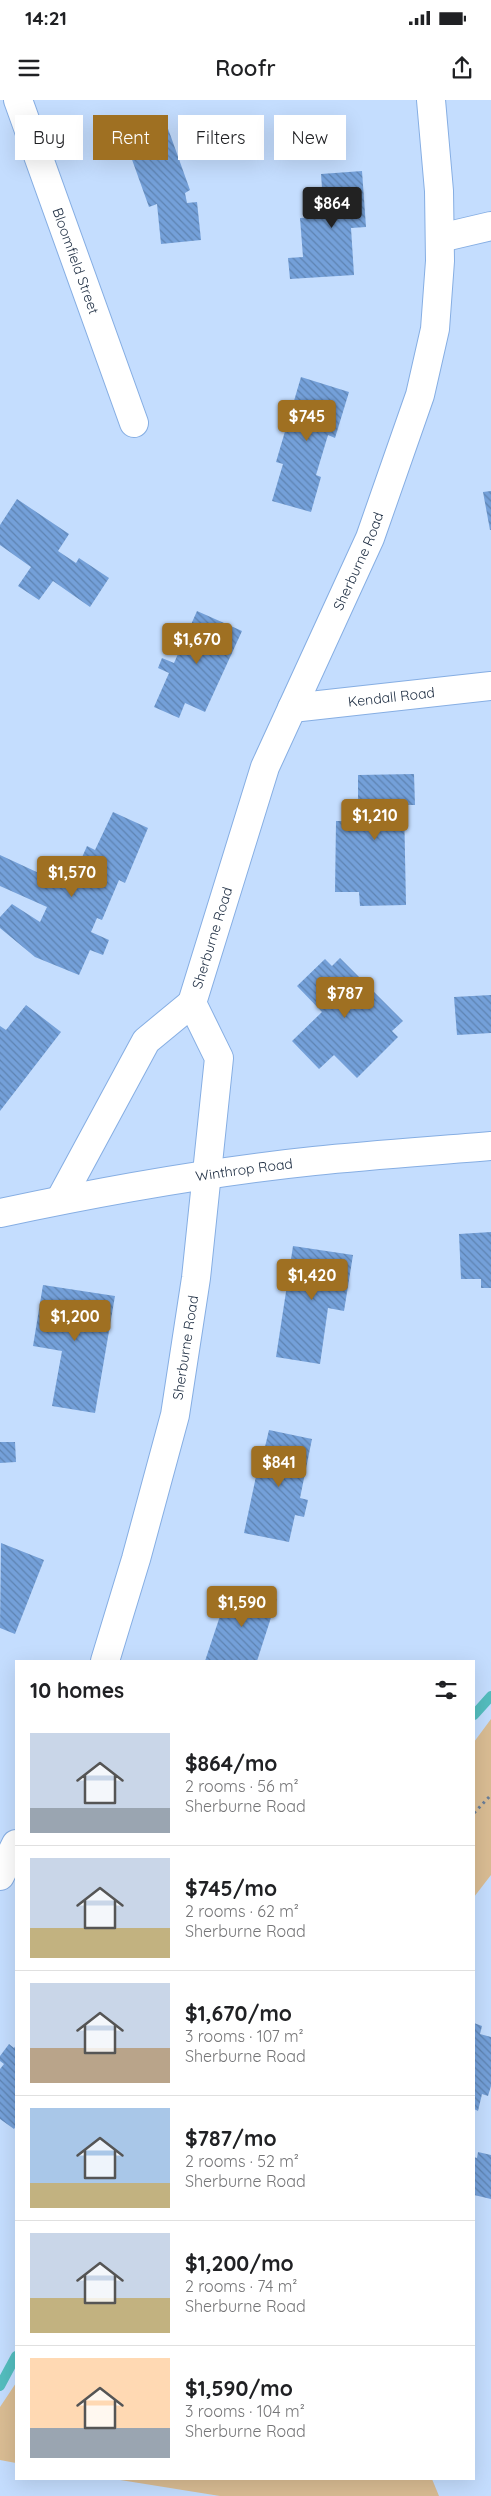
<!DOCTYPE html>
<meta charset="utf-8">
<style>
:root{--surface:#fff;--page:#f2f2f2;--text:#202124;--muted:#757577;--line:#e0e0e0;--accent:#9f7022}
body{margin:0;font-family:Quicksand,sans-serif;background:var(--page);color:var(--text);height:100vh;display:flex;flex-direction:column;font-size:19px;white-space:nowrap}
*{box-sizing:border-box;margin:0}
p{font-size:16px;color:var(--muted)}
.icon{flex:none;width:28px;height:28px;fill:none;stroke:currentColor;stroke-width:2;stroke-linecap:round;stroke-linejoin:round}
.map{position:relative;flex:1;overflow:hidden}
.details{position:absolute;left:15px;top:1560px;width:460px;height:820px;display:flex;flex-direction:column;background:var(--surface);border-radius:0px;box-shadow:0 5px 20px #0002}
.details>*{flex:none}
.banner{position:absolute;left:15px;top:15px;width:461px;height:45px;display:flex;gap:10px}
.price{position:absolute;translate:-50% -42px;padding:0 11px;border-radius:5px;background:var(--accent);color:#fff;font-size:16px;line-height:32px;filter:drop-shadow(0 1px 2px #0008)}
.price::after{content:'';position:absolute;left:50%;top:30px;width:15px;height:11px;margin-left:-8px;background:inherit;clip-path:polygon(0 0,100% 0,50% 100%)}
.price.active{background:#222;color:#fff}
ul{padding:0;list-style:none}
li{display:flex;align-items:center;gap:15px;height:125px;padding:0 15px}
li+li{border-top:1px solid var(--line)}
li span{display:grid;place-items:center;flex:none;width:140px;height:100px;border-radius:0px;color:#555}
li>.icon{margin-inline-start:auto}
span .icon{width:60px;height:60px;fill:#fffc;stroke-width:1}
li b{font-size:21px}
h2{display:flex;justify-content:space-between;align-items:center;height:60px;padding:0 15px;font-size:21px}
.pill{padding:0 18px;border-radius:0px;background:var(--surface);box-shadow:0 5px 20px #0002;font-size:18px;line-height:45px}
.pill.active{background:var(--accent);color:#fff}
.status{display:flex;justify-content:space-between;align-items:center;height:35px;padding:0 25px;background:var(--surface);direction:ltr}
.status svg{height:14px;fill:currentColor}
header{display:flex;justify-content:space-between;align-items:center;height:65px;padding:0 15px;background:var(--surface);font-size:22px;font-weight:600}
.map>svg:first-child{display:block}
.green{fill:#d9bc93}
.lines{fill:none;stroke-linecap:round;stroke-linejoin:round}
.stream{stroke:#53bdbe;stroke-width:10}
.building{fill:url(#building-back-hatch)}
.minor-casing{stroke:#86aee3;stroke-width:30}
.path{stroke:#697d97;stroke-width:3;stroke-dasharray:2.5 4;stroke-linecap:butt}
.minor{stroke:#fff;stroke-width:28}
.labels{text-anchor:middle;stroke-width:4;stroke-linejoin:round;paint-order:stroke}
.street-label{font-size:14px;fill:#1a2a3f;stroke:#fbfbfb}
</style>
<div class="status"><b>14:21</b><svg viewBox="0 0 49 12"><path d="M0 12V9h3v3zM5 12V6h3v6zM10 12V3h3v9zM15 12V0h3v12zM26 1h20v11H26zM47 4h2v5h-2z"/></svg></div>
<header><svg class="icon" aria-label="menu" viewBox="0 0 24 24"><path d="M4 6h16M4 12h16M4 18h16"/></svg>Roofr<svg class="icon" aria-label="share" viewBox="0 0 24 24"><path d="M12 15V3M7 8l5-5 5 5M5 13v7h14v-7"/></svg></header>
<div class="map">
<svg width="491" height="2396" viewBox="0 0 491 2396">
<defs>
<pattern id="building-back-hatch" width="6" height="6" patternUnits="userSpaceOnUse" patternTransform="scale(1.25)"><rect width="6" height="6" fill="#74a0d9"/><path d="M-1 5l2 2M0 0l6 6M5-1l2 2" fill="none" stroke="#5e83b1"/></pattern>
</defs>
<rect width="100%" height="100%" fill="#c4ddfe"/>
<path class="green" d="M491 1619V1775L474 1797V1642Z
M16 2283V2363L0 2360V2307Z
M114 2379H432L439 2396H220Z"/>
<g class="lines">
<path class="stream" d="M474 1615 491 1596
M0 2286 16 2256"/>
</g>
<path class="building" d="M166 23 190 90 185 93 187 103 197 102 201 140 161 144 157 104 149 107 130 54 145 49 139 32Z
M362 71 366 127 351 128 354 175 290 179 288 158 303 157 300 118 324 117 321 74Z
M301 277 349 292 335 338 328 335 316 375 321 377 311 412 272 401 283 364 276 362Z
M491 391V430H490L483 392Z
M17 399 69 434 58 451 76 463 79 458 109 478 90 507 53 481 39 500 18 486 31 467 0 445V425Z
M197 511 242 531 205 612 185 603 179 618 154 607 169 573 158 568 162 558 174 563Z
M414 674 415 705H404L406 805 360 806 359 792H335L336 721H345L344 703H358V675Z
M113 712 148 728 125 783 119 780 102 820 97 818 91 832 109 840 103 855 90 850 79 875 35 857 0 828V817L12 804 40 822 47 807 0 786V755L69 787 87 746 95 750Z
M340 858 403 921 392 931 398 937 357 978 334 955 319 969 292 941 322 912 297 886 325 859 332 866Z
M491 895V933L457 935 454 897Z
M26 905 61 932 0 1011V926L6 930Z
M491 1132V1188H481V1179H461L459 1134Z
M293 1146 353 1155 344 1211 328 1208 320 1264 276 1257Z
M43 1185 115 1196 95 1313 52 1306 62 1251 33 1246Z
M269 1330 312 1339 300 1398 308 1400 304 1417 295 1415 289 1442 244 1433 258 1367 266 1369 270 1352 264 1351Z
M0 1342H15L16 1362 0 1363Z
M1 1443 44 1460 15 1534 0 1528Z
M237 1487 277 1499 257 1561H205L224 1504 230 1507Z
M474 1923 482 1926 480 1934 491 1937V1986L488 1996 482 1994 478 2011 474 2009Z
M9 1944 14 1948 16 1945V2026L14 2029 0 2019V1969L4 1964 0 1961V1956Z
M478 2052 491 2055V2099L474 2095V2057L477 2058Z"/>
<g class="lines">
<defs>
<g id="minor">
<path id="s1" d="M18 0 134 323"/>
<path d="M440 138 491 126"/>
<path id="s2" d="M292 608 491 586"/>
<path d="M60 1100 146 941 192 903"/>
<path id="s3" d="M0 1113C103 1091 208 1072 314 1061 373 1055 432 1051 491 1046"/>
<path id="s4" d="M105 1561 136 1459 175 1315 196 1178 219 958 192 903 265 667 370 438 420 295 435 229 440 161 439 91 431 0"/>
<path d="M0 1776 16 1744"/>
</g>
</defs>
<use href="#minor" class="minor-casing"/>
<path class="path" d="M474 1713 491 1695"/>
<use href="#minor" class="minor"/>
</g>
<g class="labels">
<g class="street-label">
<text dy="5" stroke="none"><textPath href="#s1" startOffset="171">Bloomfield Street</textPath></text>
<text dy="5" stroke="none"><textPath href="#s4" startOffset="1150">Sherburne Road</textPath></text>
<text dy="5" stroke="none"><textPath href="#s2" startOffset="100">Kendall Road</textPath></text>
<text dy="5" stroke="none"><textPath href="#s4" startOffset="745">Sherburne Road</textPath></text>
<text dy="5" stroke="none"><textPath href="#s3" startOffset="248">Winthrop Road</textPath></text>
<text dy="5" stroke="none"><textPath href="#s4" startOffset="324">Sherburne Road</textPath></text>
</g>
</g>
</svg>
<b class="price active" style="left:332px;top:129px">$864</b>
<b class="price" style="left:307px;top:342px">$745</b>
<b class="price" style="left:197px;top:565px">$1,670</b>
<b class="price" style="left:375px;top:741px">$1,210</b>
<b class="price" style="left:72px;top:798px">$1,570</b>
<b class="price" style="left:345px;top:919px">$787</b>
<b class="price" style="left:312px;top:1201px">$1,420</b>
<b class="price" style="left:75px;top:1242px">$1,200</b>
<b class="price" style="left:279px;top:1388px">$841</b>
<b class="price" style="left:242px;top:1528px">$1,590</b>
<div class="banner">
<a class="pill">Buy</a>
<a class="pill active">Rent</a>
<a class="pill">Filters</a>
<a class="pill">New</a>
</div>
<section class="details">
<h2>10 homes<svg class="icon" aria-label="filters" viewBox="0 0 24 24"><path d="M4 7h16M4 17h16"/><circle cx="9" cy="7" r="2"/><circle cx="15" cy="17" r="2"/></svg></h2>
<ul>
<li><span style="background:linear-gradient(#c9d6e8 75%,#9aa5b1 0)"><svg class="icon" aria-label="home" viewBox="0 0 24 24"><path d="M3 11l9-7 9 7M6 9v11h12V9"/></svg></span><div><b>$864/mo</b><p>2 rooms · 56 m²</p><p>Sherburne Road</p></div></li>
<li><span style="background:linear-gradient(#c9d6e8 70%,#c2b280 0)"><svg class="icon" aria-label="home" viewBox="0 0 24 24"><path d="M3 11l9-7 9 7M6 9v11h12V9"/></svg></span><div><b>$745/mo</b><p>2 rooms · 62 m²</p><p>Sherburne Road</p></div></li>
<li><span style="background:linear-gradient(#c9d6e8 65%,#b9a48a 0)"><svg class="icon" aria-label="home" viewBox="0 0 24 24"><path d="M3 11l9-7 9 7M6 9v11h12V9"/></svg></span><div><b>$1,670/mo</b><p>3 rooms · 107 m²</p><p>Sherburne Road</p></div></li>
<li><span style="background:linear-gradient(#a9c7e8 75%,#c2b280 0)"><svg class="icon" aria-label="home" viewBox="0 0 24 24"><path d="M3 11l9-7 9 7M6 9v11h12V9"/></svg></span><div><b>$787/mo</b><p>2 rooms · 52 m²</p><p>Sherburne Road</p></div></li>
<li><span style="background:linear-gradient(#c9d6e8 65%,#c2b280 0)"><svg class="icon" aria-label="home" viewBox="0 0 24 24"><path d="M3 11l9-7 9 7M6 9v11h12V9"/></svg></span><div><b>$1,200/mo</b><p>2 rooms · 74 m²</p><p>Sherburne Road</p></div></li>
<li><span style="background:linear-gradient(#ffd9b3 70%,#9aa5b1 0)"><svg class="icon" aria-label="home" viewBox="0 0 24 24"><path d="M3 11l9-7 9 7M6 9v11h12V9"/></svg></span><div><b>$1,590/mo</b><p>3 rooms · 104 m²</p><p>Sherburne Road</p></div></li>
</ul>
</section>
</div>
